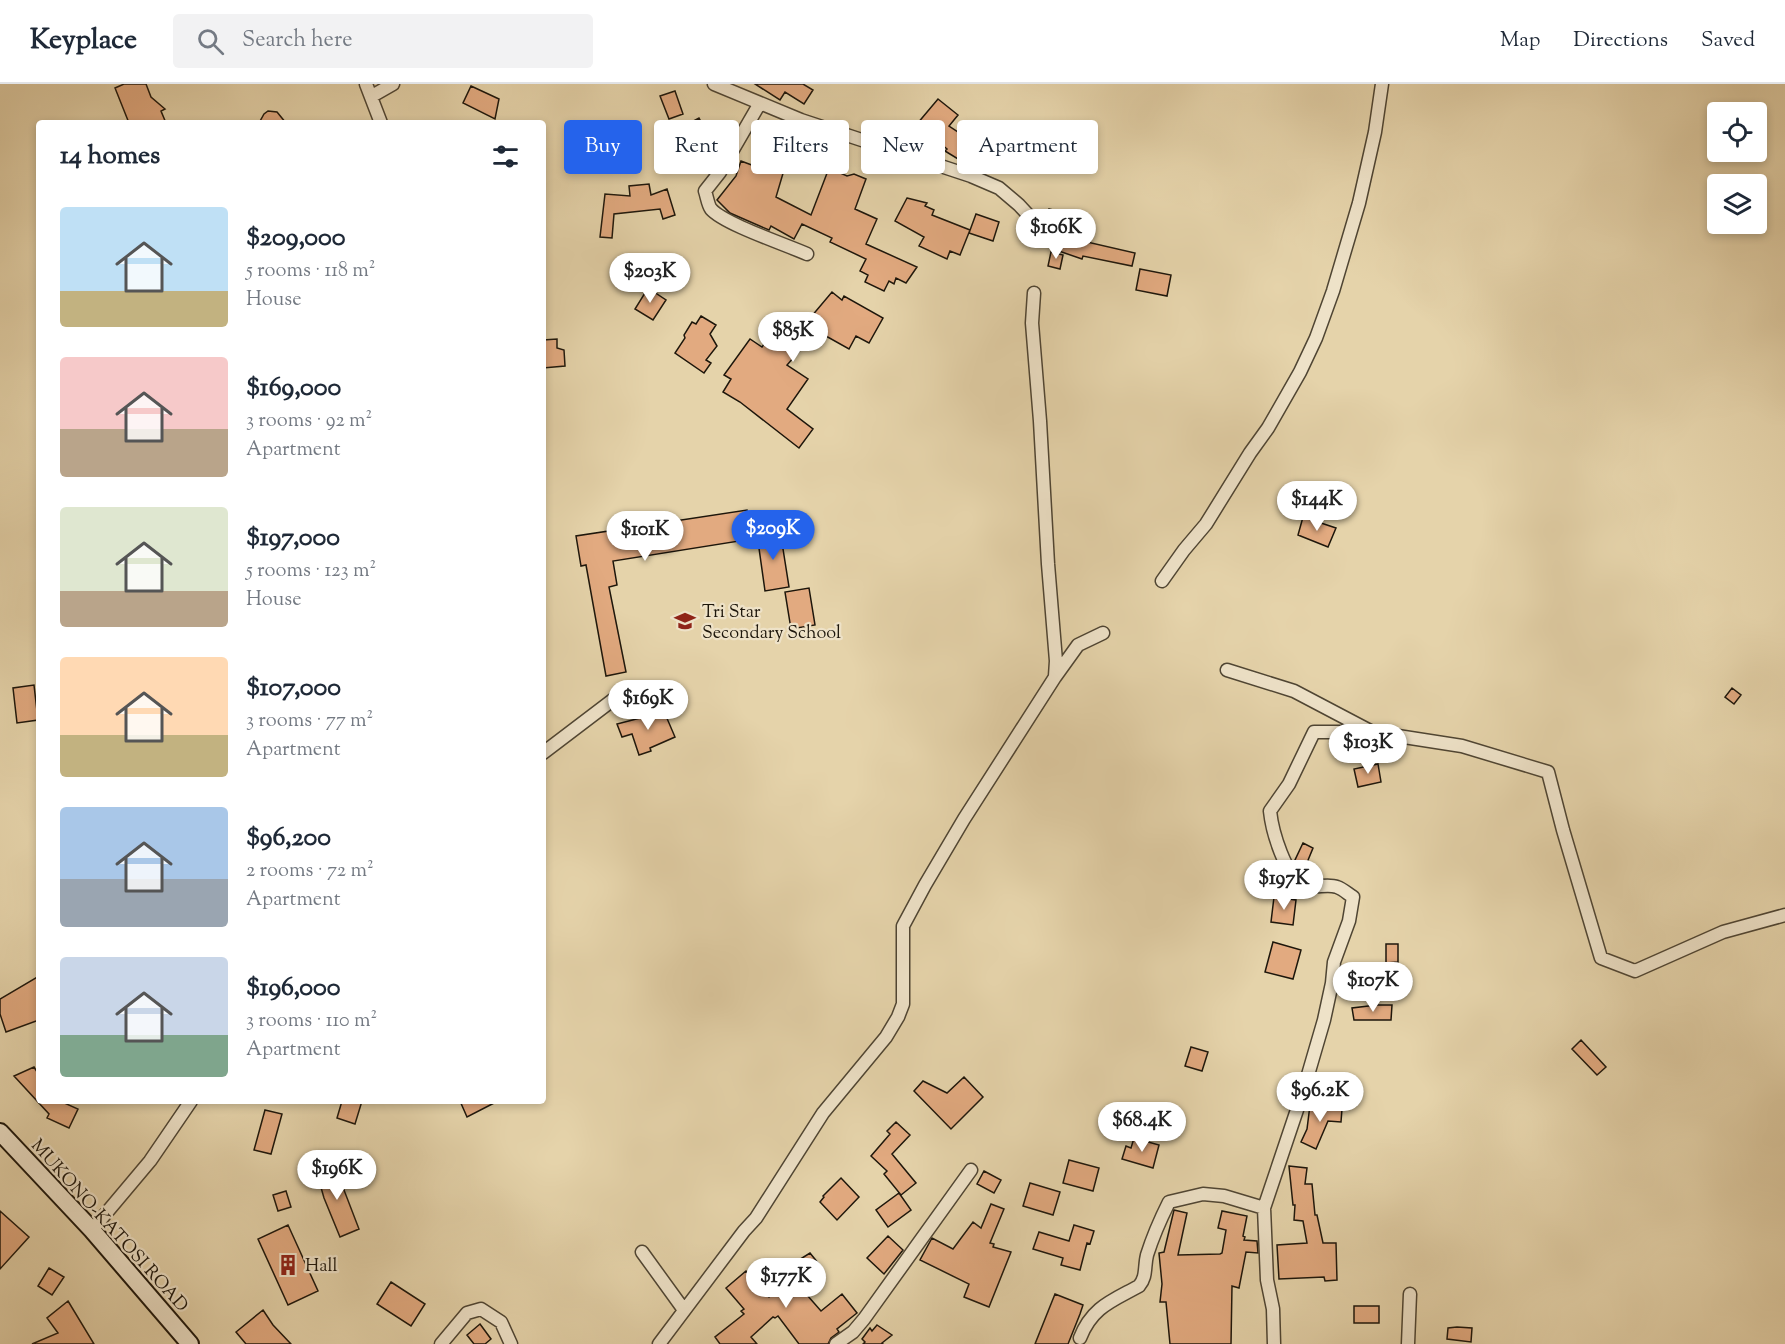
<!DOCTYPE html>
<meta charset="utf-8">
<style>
:root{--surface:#fff;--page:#f2f2f3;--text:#1f2937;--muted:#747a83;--line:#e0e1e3;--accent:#2563eb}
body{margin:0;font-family:"Sorts Mill Goudy",serif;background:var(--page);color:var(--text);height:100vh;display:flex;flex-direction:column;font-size:22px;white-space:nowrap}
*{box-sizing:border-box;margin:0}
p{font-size:20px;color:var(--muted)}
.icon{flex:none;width:33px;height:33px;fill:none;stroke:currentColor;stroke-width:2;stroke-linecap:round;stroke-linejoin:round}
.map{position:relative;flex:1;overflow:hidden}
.side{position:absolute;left:36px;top:36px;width:510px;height:984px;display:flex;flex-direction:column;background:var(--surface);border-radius:6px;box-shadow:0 3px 9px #0003}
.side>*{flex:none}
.guide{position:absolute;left:564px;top:36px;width:570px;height:54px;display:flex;gap:12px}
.controls{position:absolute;left:1707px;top:18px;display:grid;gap:12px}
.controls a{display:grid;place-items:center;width:60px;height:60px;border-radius:6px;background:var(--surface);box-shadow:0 3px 9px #0003;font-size:30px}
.price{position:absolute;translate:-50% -51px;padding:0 14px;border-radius:21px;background:#fff;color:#222;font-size:20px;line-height:39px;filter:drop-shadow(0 2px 3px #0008)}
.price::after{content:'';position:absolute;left:50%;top:36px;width:18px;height:14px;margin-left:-9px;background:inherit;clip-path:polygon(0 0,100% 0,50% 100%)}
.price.on{background:var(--accent);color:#fff}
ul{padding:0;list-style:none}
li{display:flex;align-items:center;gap:18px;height:150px;padding:0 24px}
li span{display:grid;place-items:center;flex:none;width:168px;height:120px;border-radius:6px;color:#555}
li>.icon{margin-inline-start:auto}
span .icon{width:72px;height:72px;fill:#fffc;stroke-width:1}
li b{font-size:26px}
h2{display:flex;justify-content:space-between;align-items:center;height:72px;padding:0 24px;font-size:26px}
.tag{padding:0 21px;border-radius:6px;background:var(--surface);box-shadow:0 3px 9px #0003;font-size:21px;line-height:54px}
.tag.on{background:var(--accent);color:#fff}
header{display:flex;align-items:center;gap:36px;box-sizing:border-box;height:84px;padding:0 30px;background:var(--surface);border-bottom:2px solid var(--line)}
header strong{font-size:28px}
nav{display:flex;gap:33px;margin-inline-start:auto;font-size:21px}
.search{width:420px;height:54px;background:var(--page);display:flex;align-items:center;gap:15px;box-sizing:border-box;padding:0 21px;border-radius:6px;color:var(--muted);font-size:22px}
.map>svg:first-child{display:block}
.building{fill:#e2aa80;stroke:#1d160b;stroke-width:1.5}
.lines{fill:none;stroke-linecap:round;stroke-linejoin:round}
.minor-casing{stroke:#4f4533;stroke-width:15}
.secondary-casing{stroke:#1d160b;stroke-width:20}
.minor{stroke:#eee2c8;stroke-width:12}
.secondary{stroke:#eee2c8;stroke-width:16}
.labels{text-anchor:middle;stroke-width:4.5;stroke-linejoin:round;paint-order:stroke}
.poi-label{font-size:18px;fill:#1d160b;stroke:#eee2c8;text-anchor:start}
.street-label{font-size:18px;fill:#1d160b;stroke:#eee2c8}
</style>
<header>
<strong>Keyplace</strong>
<div class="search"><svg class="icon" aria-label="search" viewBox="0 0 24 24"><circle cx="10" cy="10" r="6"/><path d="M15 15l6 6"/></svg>Search here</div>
<nav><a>Map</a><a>Directions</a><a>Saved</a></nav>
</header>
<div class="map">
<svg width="1785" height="1260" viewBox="0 0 1785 1260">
<rect width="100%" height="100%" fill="#e5d3aa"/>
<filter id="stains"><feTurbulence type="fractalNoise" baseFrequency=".00333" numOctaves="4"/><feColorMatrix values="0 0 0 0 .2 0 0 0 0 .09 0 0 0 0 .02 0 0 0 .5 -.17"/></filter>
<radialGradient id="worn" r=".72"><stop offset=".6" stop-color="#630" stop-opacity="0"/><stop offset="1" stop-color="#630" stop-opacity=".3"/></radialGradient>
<path class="building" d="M124 0H146L151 13 165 25 161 27 166 39H129L115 4Z
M755 0H803L813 6 804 20 785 8 780 16Z
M471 2 499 15 495 35 463 19Z
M675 7 683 30 669 35 660 12Z
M938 15 958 31 949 42 970 56 958 75 945 67 947 65 917 40Z
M268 27 277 28 286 39H259L264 30Z
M699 34 711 56 694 65 682 43Z
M993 52 1008 63 995 81 980 69Z
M741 77 757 83 759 77 768 80 770 77 781 81 780 85 784 86 776 113 811 131 829 84 847 92 854 90 866 95 855 125 877 135 866 160 917 183 906 199 896 194 894 200 889 197 884 207 865 198 868 191 860 187 866 175 830 158 832 154 802 140 794 155 771 142 769 146 730 129 717 116 736 92Z
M649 100 651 111 667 105 675 131 663 135 660 125 614 130 612 154 600 153 605 110 630 112 629 102Z
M907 114 927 119 925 122 934 126 932 131 970 146 960 171 950 167 947 175 919 162 924 153 895 137Z
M1049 125 1062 128 1059 140 1046 138Z
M976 130 999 138 993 157 969 149Z
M1066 136 1092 145 1087 158 1135 169 1132 182 1083 172 1082 175 1056 166Z
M1051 168 1063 171 1060 185 1048 182Z
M1140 185 1171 191 1167 212 1136 206Z
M648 204 666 216 653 236 635 225Z
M832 208 842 216 844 212 883 234 869 259 856 252 849 265 817 247 787 281 808 295 787 325 813 345 799 364 740 318 723 308 731 295 724 291 750 255 762 263 783 234 800 246Z
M701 232 716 241 710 250 717 262 706 276 711 279 704 289 675 269 685 254 684 251 692 238 696 240Z
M557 255V264L564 266 565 282 543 284V256Z
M747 426 752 455 613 477 617 501 609 503 626 588 606 592 586 481 581 482 576 452Z
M1303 433 1336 444 1328 463 1298 451Z
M780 446 789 503 765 507 757 450Z
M809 504 815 541 791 545 785 508Z
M34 601 38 636 17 639 13 604Z
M1732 604 1741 611 1734 620 1725 613Z
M663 625 675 653 650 664 651 667 639 671 632 650 622 653 617 640 644 633Z
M1378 680 1381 698 1358 703 1354 685Z
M1303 759 1313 764 1306 781 1295 776Z
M1274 813 1296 816 1293 841 1271 838Z
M1273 858 1301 866 1293 895 1265 888Z
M1386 860H1398V878L1386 879Z
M39 892V936L6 948 0 930V915Z
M1377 921H1392L1391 936H1354L1352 924Z
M1581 956 1606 983 1597 991 1572 965Z
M1191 963 1208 968 1202 987 1185 982Z
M34 983 39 991V1017H60L78 1025 69 1044 47 1034 49 1030 14 992Z
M964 993 983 1013 951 1045 914 1007 923 997 947 1009Z
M342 1017H362L355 1040 337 1034Z
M460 1017H498L467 1033Z
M1310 1021 1342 1025 1341 1038 1328 1037 1316 1065 1301 1058 1307 1045Z
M265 1026 282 1030 271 1070 254 1066Z
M896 1038 910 1051 892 1070 916 1099 901 1111 884 1090 887 1087 871 1072 890 1050 887 1047Z
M1134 1054 1159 1061 1153 1084 1122 1075 1126 1062 1131 1064Z
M1069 1076 1099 1084 1093 1107 1063 1099Z
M334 1080 359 1145 340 1153 324 1114 316 1086Z
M1289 1082 1307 1084 1305 1100H1312L1315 1131H1317L1323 1159H1336L1337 1196 1325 1197 1324 1193 1279 1195 1277 1161 1307 1159 1303 1137 1294 1136 1295 1121H1293Z
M984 1087 1001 1096 994 1109 977 1100Z
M841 1094 859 1113 837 1136 820 1118 824 1113 823 1112Z
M1030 1099 1060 1108 1053 1131 1023 1122Z
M286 1107 291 1123 278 1127 273 1111Z
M899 1109 911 1126 888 1143 876 1126Z
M991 1120 1004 1125 990 1159 994 1160 993 1163 1011 1168 989 1223 964 1213 969 1200 920 1176 932 1154 953 1165 973 1138 981 1144Z
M1174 1126 1187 1129 1178 1171 1220 1170 1222 1169 1226 1146 1218 1144 1222 1127 1247 1132 1243 1152 1245 1153 1244 1156 1257 1157 1258 1169 1246 1168 1239 1204 1232 1202 1231 1260H1170L1166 1218H1160L1162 1200 1159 1169 1164 1168Z
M0 1127 29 1153 0 1185Z
M288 1141 318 1207 288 1221 258 1155Z
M1074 1141 1094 1147 1090 1160 1087 1159 1080 1186 1061 1181 1063 1174 1033 1165 1039 1148 1069 1157Z
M888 1152 903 1166 884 1190 867 1174Z
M810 1169 822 1184 800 1203 821 1227 842 1210 857 1229 837 1245 839 1248 831 1254 828 1260H799L778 1232 775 1234 773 1233 751 1253 757 1260H720L715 1253 744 1230 741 1227 744 1225 726 1204 746 1187 769 1213 793 1192 786 1184Z
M49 1184 64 1193 52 1211 38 1202Z
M391 1198 425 1220 411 1242 377 1220Z
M1055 1210 1083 1221 1080 1230 1068 1260H1035Z
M68 1217 94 1260H32L58 1249 47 1234Z
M1354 1222H1379V1239H1354Z
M263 1226 273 1241 291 1260H246L236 1248Z
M480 1240 491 1255 485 1260H474L467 1251Z
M877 1241 892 1251 882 1259 883 1260H863L865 1258 862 1255 870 1244 872 1247Z
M1457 1243 1472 1244 1471 1258 1447 1255 1448 1244Z"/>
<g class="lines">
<defs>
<path id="minor" d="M366 0 381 39
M714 0 801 36 971 92 999 104 1019 121 1032 135 1045 156
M372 12 393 0
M760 19 720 88 705 107C707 113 708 121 711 125 724 140 787 161 807 170
M1034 209 1032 239 1040 337 1048 480 1056 577 1055 592
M1162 497 1184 466 1206 440 1250 369 1268 344 1300 288 1316 254 1333 207 1359 119 1375 48 1382 0
M1227 586 1294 607 1372 648 1462 662 1548 688 1563 746 1601 874 1635 887 1723 848 1785 831
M543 669 618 612
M92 1146 150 1077 191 1017
M642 1168 684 1226
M1080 1254C1092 1223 1112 1217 1139 1202 1147 1193 1144 1183 1147 1171 1153 1152 1160 1136 1169 1118L1203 1110 1224 1112 1264 1124
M441 1260 467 1229 481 1225 501 1238 511 1260
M659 1260 744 1147 756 1134 823 1029 886 953 898 933 903 920V842L925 801 964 735 1055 593 1078 561 1103 549
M836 1260 853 1248 864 1235 971 1086
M1274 1260 1273 1225 1267 1196 1264 1124 1303 1008 1324 936 1332 899 1334 878 1349 837 1353 813C1348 810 1343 805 1337 803 1327 799 1315 805 1305 801 1285 794 1272 746 1270 727L1289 700 1314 648H1372
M1408 1260 1410 1210"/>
<path id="secondary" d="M0 1048 92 1146 190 1260"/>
</defs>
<use href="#minor" class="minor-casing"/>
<use href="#secondary" class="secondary-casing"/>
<use href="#minor" class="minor"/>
<use href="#secondary" class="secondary"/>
</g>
<defs>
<symbol id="school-bare" viewBox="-9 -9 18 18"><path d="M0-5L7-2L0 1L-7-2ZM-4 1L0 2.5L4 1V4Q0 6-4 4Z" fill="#8f2418" stroke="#eee2c8" stroke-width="2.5" paint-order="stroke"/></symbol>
<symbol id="building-bare" viewBox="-9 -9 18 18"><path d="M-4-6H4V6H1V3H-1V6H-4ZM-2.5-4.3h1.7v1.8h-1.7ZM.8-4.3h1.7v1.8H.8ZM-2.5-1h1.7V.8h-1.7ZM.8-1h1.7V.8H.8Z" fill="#8f2418" stroke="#eee2c8" stroke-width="2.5" paint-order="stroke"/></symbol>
</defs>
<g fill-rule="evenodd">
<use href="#school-bare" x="670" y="522" width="30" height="30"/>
<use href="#building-bare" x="273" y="1166" width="30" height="30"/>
</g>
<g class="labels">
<g class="poi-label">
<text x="702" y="533">Tri Star<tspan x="702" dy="21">Secondary School</tspan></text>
<text x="305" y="1187">Hall</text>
</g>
<g class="street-label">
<text transform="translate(110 1141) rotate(48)" y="6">MUKONO-KATOSI ROAD</text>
</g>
</g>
<rect width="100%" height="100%" filter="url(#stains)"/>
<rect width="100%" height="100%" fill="url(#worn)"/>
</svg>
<div class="controls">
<a><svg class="icon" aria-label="locate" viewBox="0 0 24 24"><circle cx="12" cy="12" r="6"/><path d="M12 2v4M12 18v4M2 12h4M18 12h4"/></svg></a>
<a><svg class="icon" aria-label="layers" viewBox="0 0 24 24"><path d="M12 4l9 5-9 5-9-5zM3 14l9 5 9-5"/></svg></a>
</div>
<b class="price" style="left:1056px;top:176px">$106K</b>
<b class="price" style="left:650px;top:220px">$203K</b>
<b class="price" style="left:793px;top:279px">$85K</b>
<b class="price" style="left:1317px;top:448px">$144K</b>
<b class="price on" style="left:773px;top:477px">$209K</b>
<b class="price" style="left:645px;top:478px">$101K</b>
<b class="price" style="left:648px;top:647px">$169K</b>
<b class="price" style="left:1368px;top:691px">$103K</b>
<b class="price" style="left:1284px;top:827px">$197K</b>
<b class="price" style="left:1373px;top:929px">$107K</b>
<b class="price" style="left:1320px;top:1039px">$96.2K</b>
<b class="price" style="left:1142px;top:1069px">$68.4K</b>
<b class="price" style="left:337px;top:1117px">$196K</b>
<b class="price" style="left:786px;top:1225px">$177K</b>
<div class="guide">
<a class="tag on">Buy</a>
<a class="tag">Rent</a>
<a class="tag">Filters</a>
<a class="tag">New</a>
<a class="tag">Apartment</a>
</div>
<section class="side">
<h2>14 homes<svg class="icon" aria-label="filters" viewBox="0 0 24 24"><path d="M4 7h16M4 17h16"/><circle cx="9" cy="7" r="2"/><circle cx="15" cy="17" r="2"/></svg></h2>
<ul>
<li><span style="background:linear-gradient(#bfe0f5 70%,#c2b280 0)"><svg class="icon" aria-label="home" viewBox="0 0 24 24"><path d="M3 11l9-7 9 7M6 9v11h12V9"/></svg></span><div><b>$209,000</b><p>5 rooms · 118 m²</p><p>House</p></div></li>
<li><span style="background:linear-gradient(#f6c9c9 60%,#b9a48a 0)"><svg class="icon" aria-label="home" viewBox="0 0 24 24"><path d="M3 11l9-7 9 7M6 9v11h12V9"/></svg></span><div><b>$169,000</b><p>3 rooms · 92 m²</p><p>Apartment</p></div></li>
<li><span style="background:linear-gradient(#dfe7d0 70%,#b9a48a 0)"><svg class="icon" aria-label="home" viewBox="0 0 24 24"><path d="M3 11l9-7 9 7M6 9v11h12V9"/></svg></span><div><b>$197,000</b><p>5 rooms · 123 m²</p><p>House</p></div></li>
<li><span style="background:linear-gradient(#ffd9b3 65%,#c2b280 0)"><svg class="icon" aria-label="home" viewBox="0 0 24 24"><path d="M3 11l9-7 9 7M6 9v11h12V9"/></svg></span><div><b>$107,000</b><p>3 rooms · 77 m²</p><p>Apartment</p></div></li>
<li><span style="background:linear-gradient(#a9c7e8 60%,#9aa5b1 0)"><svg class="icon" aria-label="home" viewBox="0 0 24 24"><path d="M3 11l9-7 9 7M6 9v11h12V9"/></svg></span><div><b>$96,200</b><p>2 rooms · 72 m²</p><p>Apartment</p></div></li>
<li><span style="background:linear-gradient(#c9d6e8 65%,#7fa58c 0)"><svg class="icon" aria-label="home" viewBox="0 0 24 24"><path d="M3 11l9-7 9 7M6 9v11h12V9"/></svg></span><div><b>$196,000</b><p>3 rooms · 110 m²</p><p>Apartment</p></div></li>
</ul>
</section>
</div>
